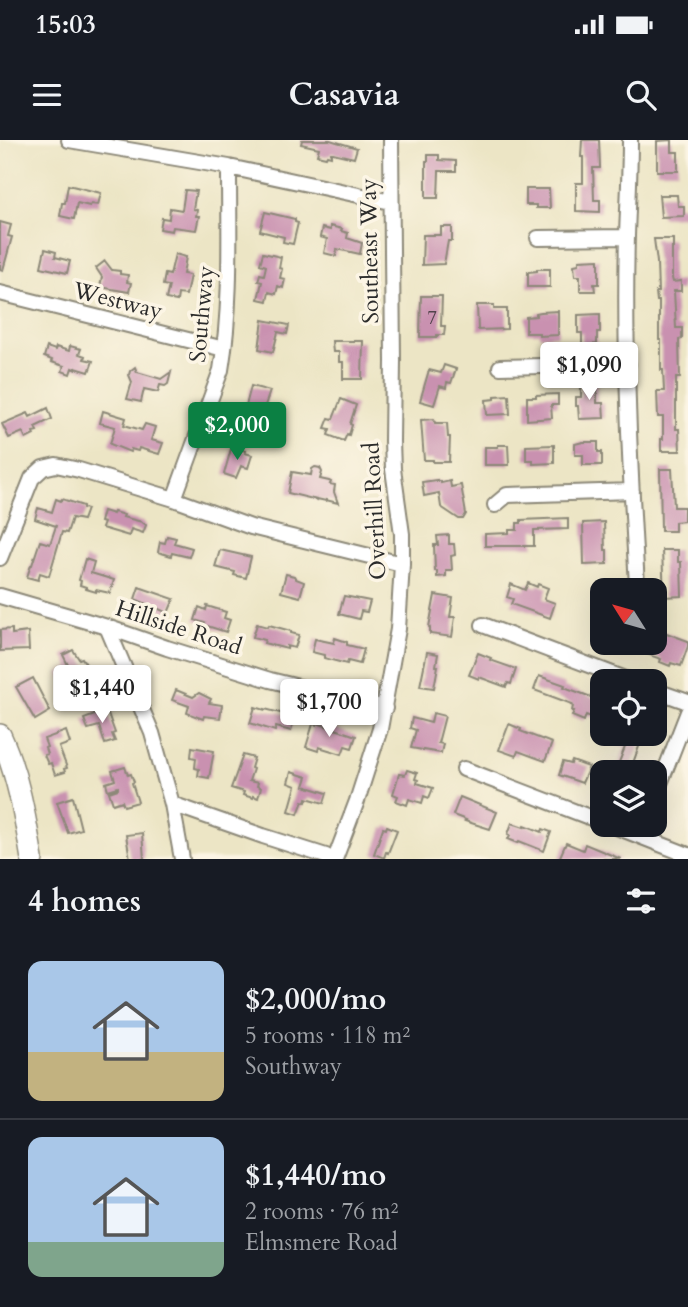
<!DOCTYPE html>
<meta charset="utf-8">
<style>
:root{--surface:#171b24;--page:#242831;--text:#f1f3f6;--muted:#9ea1a6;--line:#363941;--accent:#0b8043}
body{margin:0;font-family:Cardo,serif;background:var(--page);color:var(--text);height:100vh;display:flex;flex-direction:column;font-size:26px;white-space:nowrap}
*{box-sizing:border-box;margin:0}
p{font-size:23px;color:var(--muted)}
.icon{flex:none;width:38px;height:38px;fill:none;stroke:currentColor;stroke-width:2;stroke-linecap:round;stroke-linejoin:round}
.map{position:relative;height:719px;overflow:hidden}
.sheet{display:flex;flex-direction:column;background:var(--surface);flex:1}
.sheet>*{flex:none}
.needle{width:46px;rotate:307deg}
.tools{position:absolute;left:590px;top:438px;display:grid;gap:14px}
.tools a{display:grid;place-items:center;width:77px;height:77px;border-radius:14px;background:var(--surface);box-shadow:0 7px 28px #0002;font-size:35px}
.price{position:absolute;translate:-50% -60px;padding:0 16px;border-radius:7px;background:#fff;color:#222;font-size:23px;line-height:46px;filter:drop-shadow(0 2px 4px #0008)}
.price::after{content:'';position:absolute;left:50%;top:42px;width:21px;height:16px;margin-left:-10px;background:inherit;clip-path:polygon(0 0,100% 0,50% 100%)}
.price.selected{background:var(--accent);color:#fff}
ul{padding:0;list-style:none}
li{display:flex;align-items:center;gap:21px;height:175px;padding:0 28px}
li+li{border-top:2px solid var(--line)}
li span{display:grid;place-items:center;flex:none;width:196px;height:140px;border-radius:14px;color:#555}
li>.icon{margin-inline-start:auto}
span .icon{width:84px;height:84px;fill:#fffc;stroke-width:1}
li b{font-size:30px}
h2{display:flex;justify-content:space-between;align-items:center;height:84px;padding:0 28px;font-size:30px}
.status{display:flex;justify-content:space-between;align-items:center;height:49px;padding:0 35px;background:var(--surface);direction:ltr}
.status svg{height:19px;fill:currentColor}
header{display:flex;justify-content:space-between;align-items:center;height:91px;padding:0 28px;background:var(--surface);font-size:32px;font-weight:800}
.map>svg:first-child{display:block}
.building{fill:#c991b0}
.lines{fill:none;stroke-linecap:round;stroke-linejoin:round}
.minor-casing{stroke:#8c8878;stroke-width:18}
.primary-casing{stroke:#8c8878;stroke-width:24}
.minor{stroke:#fff;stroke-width:14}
.primary{stroke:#fff;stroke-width:21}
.labels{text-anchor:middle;stroke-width:7;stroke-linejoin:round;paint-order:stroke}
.number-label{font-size:19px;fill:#52444c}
.street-label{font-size:23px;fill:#2b2b2b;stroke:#fcf5e5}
</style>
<div class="status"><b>15:03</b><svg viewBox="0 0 49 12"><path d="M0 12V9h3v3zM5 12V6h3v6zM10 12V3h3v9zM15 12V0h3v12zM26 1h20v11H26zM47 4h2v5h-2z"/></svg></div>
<header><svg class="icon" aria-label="menu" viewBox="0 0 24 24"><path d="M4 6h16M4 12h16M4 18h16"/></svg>Casavia<svg class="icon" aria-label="search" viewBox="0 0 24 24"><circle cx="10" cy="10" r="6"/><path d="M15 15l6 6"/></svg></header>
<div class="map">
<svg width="688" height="719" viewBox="0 0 688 719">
<rect width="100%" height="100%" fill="#fcf5e5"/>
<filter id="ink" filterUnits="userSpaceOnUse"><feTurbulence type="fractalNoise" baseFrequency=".0143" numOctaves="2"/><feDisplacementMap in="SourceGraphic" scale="14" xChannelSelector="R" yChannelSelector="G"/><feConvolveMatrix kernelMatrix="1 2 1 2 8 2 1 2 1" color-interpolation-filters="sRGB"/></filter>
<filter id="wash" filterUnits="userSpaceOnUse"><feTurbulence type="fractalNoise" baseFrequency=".00686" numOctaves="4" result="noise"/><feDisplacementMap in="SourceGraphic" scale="28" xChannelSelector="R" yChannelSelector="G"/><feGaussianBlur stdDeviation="1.57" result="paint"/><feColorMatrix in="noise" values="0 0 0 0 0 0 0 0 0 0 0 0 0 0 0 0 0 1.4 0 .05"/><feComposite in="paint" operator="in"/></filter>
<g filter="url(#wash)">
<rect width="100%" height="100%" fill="#ece5c5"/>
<g id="blocks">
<path class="building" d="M302 0H330L357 8 354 18 333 13H331V16L327 15 326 17 317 15 319 8 301 4Z
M582 0H599L600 28H593L594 60H600V72L576 71V43H583V17H581Z
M672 0V12H678V31H657V1Z
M428 15H439V20L456 21V31H439L438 58H426V21H428Z
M68 45 101 53 98 65 91 64 90 66 77 63 74 79 60 76 62 63H65Z
M526 49H549L550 68H536V65H526Z
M185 50 196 51 193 69 197 70 196 76H199L196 90 173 87 172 91 160 89 162 78 169 79 170 68 182 70Z
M659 55H677L678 66H684V76L661 77Z
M265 72 295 79V82L298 83 293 104 283 102 284 97 260 91Z
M0 82 11 85 8 96 12 97 3 130 0 129Z
M330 86 342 89 341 91 348 93 347 98 362 103 360 114 337 109 336 116 324 113 327 99 320 97 322 88 330 90Z
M441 87H452V101H448L444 124 422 125 423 95H441Z
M654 99H673V108H672V138L673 142 681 141V151H674L676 188H682V199L679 200 680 238H676V289H679L680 311H661V299H663V277H658L657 251H664L663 230H661V200H659V161H657L656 152H658L657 122Z
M45 109 56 112 55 117 70 121 67 133 41 127Z
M263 113 281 117 279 128 282 129 280 138 285 139 283 148 278 146 276 154 269 152 267 161 258 159 262 142 258 141 260 134 264 135 266 126 260 124Z
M175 114 186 117 183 134 190 135 186 155 178 154 177 161 166 159 169 146 163 145 165 134 170 135Z
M599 119V144H594L595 151H580V136H575L574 125 579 124V120Z
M105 121 112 130 120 131V134L128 135 127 142 131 143 129 152 100 147 102 137 96 128Z
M537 129H550V147H528V132L537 131Z
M421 156H442L441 186H445L444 195H437V197H420Z
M477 165H494V169H507V189L478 190Z
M558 171V195L539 196V193H526V177L536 176V173L541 172Z
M600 174V192H597V204L582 205V193H578V175Z
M263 180 289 185 287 194 278 192 273 212 259 209Z
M332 201H363L362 239H343V222H339V212H333Z
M70 206 81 209 79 214 85 216 84 219 93 221 89 232 76 228V230L72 228 70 234 62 231 64 226 51 222 52 220 44 217 47 207 55 210 56 207 69 211Z
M444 225 456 229 451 243 447 242 446 248 440 246 434 265 420 261 429 230 441 233Z
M135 227 137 232 161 239 171 232 168 244 165 246 160 245 158 252 144 249 141 262 127 259 132 242 129 235 130 231Z
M581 242H597V263H603L604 278 579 279 578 266H576V257H581Z
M251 246 270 251 259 283 243 278Z
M558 254V265H551L552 278 527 280V257H536V255Z
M509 255 510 274 487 275 486 260 495 259V256Z
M341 259 356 265 350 284 352 285 349 295 347 294 344 301 328 295 330 289 325 288 329 278 333 279Z
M48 268 52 279 35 287 37 291 33 292 34 295 26 299 23 292 9 298 2 284 28 273 30 277Z
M103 271 126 278 124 285 142 290 145 284 155 287 151 300 163 303 159 314 139 308 138 311 131 309 130 312 110 304 115 287 100 283Z
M434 279 435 283H447L448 297H450L449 322H433V320H424L421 280Z
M583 302H598V312H602V325H583V315H575V304Z
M498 305H508L509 325H485V307H498Z
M554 305V323L533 324V320H526V306Z
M236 308 246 311 245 313 252 315 248 328 241 326 236 338 224 334 231 309 235 310Z
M315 327 320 328 322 332 320 339 329 341 331 342 330 344 335 345 334 352 338 363 326 360V361L317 359V360L288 353 292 332 311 335 312 329Z
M660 329H672L674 367H684V381L675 382V391H661Z
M437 340V341H441V343L450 341 451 347 461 345 466 374 463 379H459L441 367 439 353 424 356 422 342Z
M56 359 61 361 62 359 83 366V368L87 369 83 380 72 378 67 393 62 392 49 436 40 433 38 440 27 437 31 425H32L40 401 50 404 56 386 35 379 38 368 52 372Z
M103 371 113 374 114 372 124 375 123 377 142 382 146 385 143 393 131 389 129 396 102 388 104 383 100 382Z
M568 378V389L534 390V406H485V394L509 393V390H517V383H521V380Z
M604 382 605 410H607V424L584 425 583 383Z
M449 395V404H454L455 415 451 416 452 430H446V436L437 437V431H435L434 405H438L437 396Z
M167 396 176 398 174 403 192 408 189 417 172 413 171 416 158 412 160 402 165 403Z
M220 410 251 417 246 438 234 435 235 432 215 427Z
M662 410H678V422H681L682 456 664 457Z
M85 419 94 422 91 433 114 440 110 453 96 450V452L86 449V447L80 445 81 441 79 440Z
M286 434 294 436 296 439 304 442 300 457 281 452Z
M528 443 537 447 538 444 548 448 544 459 555 463 550 478 511 464 513 459 507 457 511 444 525 450Z
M139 447 174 459 168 473 135 459Z
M435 455 453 458 450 477H455L452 497 430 494V488L429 487Z
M344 456 370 461 367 472 361 471 359 479 339 474Z
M207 466 226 472 224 478 230 480 226 492 204 485 205 483 195 480 199 467 206 470Z
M257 484 268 487 269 485 291 491V493L299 495 295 508 287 506V509L264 503 265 500 253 497Z
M12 489V494L28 492 29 510 0 511V490Z
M661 491 688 501V506L681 526 671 523 670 526 660 522 661 519 635 510 638 502H654V497L658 498Z
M335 498 347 502V505L364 509 360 524 348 521 347 524 324 518V515L312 512 315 499 334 503Z
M73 510 79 519 82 518 98 543 78 555 69 540 64 543 58 533 69 527 63 515Z
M427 512 438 514 436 526H438L434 548 420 546Z
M478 513 491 518 490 520 516 529 511 544 508 543 506 547 479 537V539L469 535Z
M539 536 565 545 564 547 602 561V578H600V580L586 575 584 581 572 576 574 571H572L573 566 571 565 572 564 534 550Z
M33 538 50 571 35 580 16 547Z
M176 550 193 557 199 553 211 559 209 563 222 565 220 578 204 576 203 579 187 573 189 566 172 560Z
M255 567 265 570V569L288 575V577L294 579 291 591 276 587 275 591 250 583Z
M106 568 115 593 112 594 115 601 105 604 99 586 88 589 84 579 95 575 94 572Z
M433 573 445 576 438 603 443 604 441 613 411 608 416 590 410 588 412 578 431 583Z
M317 583 356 596 352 608 345 606 342 614 319 607 318 611 306 607 313 584 317 585Z
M509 584 521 589 520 591 552 603 545 621 518 611 516 616 499 610Z
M66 591 70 603 59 607 67 628 64 629 65 632 55 635 51 623 48 624 44 615 47 614 45 608 47 607 44 599Z
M621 593H640L638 600 641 601 633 623 637 625 635 632H619L621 626 618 625 625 607 617 604Z
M192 607 214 611 209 638 198 636 199 629 195 628 196 618 191 617Z
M243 615 254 618 251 628 253 629 249 641 258 643 257 646 261 648 258 658 253 656V658L243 655 244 652 231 648Z
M572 621 589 627 582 643 559 635 563 622 571 624Z
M125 627 128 635 131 634 134 642 132 643 138 662 124 666 122 661 113 664 109 652 118 649V647L108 650 106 643 115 640 112 631Z
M407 630 417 633 415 639 418 640 417 643 433 648 429 658 424 656 422 663 409 659 407 665 396 661 398 656 393 654 399 634 405 635Z
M291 632 307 637 304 646 327 653 324 663 307 658 306 662 303 661 298 674 289 671 296 646 288 643Z
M73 657 81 689 68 693 57 662Z
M460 657 497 672 490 689 465 681 466 680 453 675Z
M512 683 524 687 525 685 542 692 543 689 551 692 544 711 519 701 518 703 508 699 510 695 508 694Z
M387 686 397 690 388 713 386 712 384 718 374 714 383 688 386 689Z
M142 693 144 719H130L126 695Z
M566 703 583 710 585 704 621 719H559Z"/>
</g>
</g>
<g filter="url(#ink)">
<use href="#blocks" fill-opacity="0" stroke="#8c8878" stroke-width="2"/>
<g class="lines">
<defs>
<path id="minor" d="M69 0 229 27 391 62
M630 0C630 32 628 64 627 96 624 211 630 330 637 445
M538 98 627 97
M0 153 224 209
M500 227 628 224
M174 359 221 230C232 164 229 95 229 27
M495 365 507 355 632 351
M0 418 32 338 43 328 56 325 79 330 174 359 251 387 402 424
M0 456 107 487 167 508 270 540 385 568
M483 485 631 541
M107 487 152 593 172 664 182 719
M654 550 688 562
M464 629 602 682
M654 659 688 572
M172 664 263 696 326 716 329 719
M609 684 688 715
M335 719 357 661 380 589 398 489 402 424V394L393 329 392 301 393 221 391 0"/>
<path id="primary" d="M0 595C18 634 25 677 32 719"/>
</defs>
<use href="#minor" class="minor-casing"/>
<use href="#primary" class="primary-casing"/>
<use href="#minor" class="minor"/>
<use href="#primary" class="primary"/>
</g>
</g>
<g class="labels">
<g class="number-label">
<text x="432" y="184">7</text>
</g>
<g class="street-label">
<text transform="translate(369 111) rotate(-91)" y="8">Southeast Way</text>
<text transform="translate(118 160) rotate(14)" y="8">Westway</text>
<text transform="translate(201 174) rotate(-85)" y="8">Southway</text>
<text transform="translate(374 371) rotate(-93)" y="8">Overhill Road</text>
<text transform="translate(179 487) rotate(18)" y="8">Hillside Road</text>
</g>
</g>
</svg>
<div class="tools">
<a><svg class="needle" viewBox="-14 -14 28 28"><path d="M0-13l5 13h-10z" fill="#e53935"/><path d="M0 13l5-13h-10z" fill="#9ea1a6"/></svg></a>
<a><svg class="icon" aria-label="locate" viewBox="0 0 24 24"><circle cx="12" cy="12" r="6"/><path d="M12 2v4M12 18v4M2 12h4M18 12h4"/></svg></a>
<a><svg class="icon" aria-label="layers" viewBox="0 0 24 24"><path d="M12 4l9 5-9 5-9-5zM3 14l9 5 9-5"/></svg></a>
</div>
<b class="price" style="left:589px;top:262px">$1,090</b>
<b class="price selected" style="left:237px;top:322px">$2,000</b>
<b class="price" style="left:102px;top:585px">$1,440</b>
<b class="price" style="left:329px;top:599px">$1,700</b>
</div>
<section class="sheet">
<h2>4 homes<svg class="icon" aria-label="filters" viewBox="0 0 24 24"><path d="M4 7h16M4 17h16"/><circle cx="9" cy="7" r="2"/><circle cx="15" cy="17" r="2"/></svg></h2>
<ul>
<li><span style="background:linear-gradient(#a9c7e8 65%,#c2b280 0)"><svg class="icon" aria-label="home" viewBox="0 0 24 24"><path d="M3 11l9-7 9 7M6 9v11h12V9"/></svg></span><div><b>$2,000/mo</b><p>5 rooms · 118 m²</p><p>Southway</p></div></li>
<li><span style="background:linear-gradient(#a9c7e8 75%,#7fa58c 0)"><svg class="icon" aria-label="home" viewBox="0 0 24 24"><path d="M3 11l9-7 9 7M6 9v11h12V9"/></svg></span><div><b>$1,440/mo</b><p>2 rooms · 76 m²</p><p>Elmsmere Road</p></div></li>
</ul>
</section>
